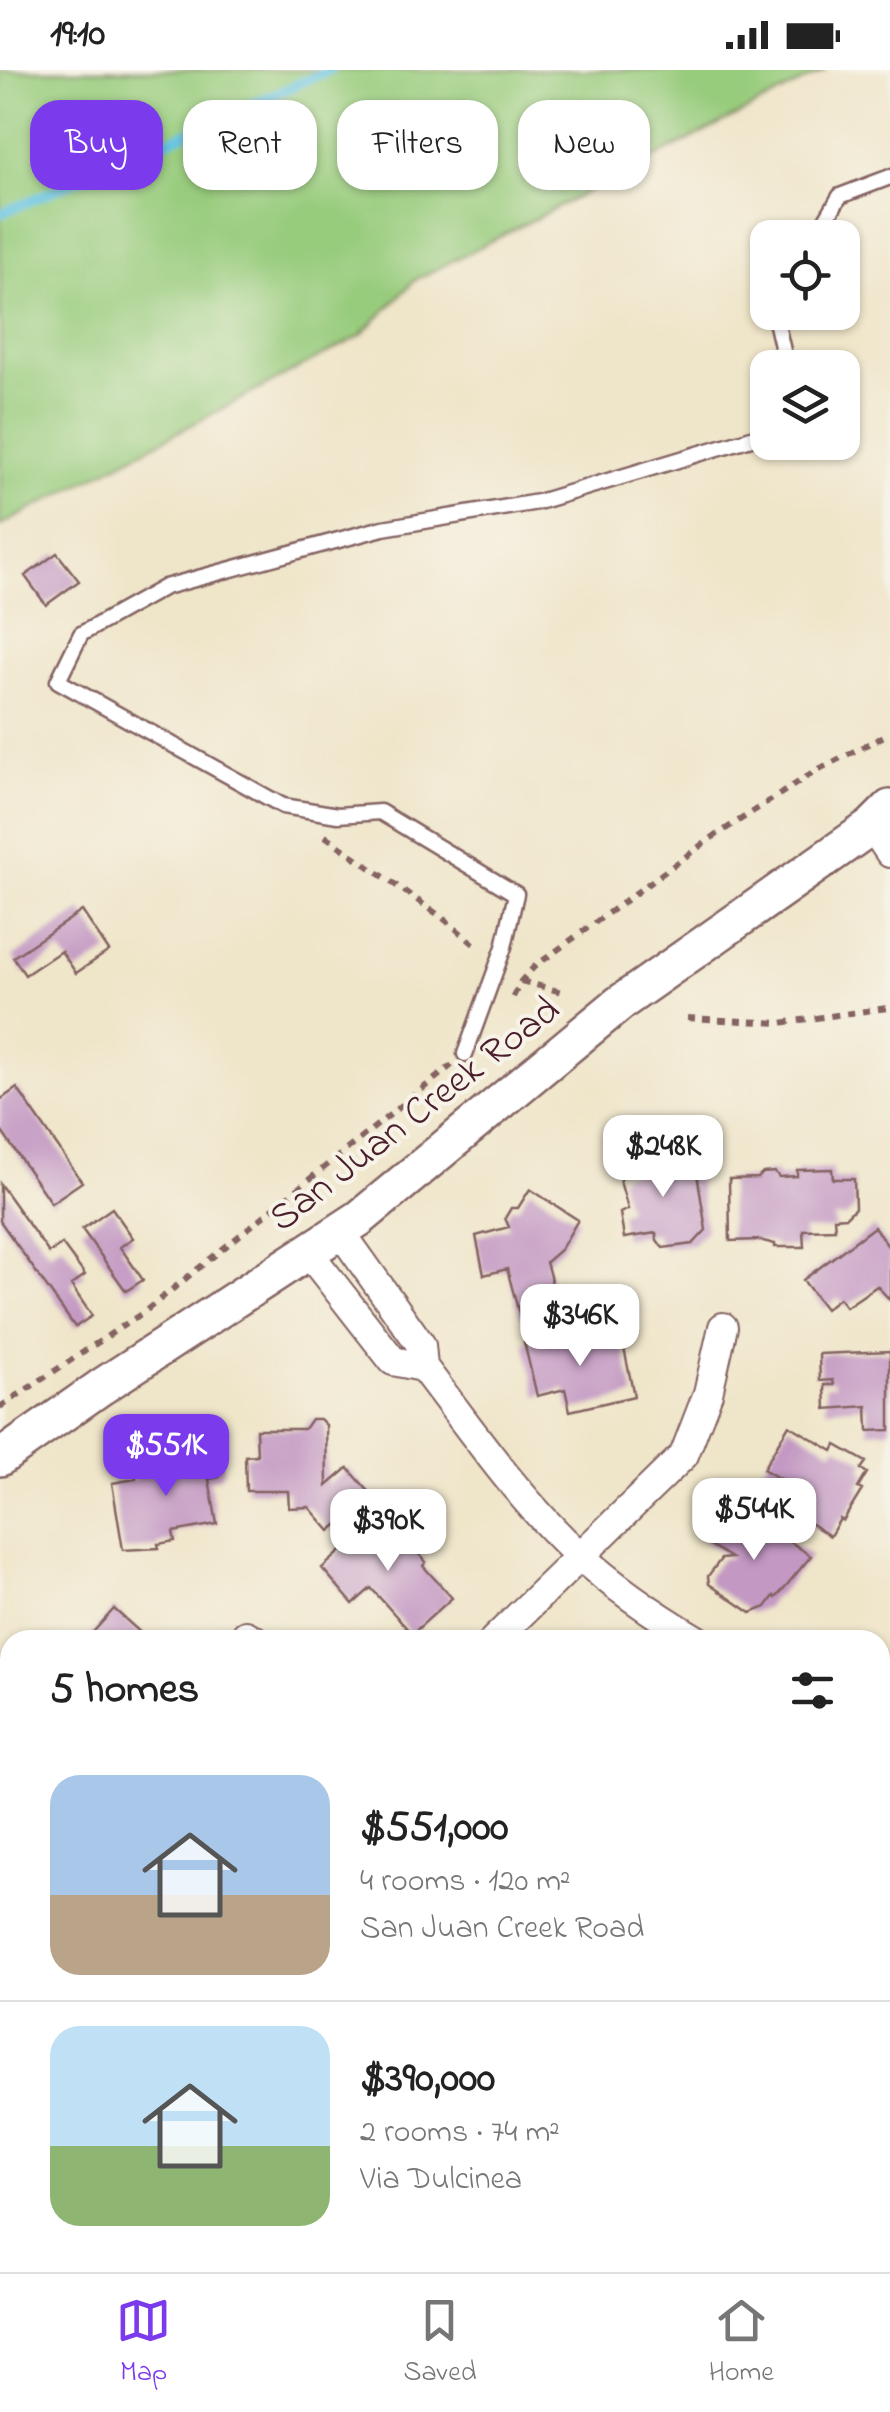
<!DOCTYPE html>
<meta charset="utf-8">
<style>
:root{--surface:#fff;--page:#f2f2f2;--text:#222;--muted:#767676;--line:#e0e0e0;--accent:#7c3aed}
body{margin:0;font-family:"Indie Flower",sans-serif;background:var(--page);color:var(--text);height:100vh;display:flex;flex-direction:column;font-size:38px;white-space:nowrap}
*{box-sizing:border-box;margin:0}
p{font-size:32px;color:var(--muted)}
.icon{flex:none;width:55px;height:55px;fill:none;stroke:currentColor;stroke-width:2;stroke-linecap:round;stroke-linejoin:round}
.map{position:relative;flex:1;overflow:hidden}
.details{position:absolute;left:0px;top:1560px;width:890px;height:642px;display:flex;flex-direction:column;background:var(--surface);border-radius:30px 30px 0 0;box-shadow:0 2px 8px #0004}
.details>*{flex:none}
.banner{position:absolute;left:30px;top:30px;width:830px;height:90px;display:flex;gap:20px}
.tools{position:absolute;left:750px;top:150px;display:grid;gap:20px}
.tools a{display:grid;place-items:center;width:110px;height:110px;border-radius:20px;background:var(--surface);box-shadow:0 2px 8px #0004;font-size:50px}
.price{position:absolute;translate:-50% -85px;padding:0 22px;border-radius:20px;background:#fff;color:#222;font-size:32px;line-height:65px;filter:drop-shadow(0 2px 5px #0008)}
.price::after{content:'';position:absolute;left:50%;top:60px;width:30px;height:22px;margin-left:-15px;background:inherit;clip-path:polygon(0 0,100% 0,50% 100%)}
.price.on{background:var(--accent);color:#fff}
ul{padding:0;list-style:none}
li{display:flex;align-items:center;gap:30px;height:250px;padding:0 50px}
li+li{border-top:2px solid var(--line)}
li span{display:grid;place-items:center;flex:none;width:280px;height:200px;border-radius:30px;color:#555}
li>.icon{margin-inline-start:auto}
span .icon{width:120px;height:120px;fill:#fffc;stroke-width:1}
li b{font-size:42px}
h2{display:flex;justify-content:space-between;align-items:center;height:120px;padding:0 50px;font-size:42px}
.chip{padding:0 35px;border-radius:30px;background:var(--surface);box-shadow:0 2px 8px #0004;font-size:35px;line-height:90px}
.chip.on{background:var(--accent);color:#fff}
.status{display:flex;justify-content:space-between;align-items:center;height:70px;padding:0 50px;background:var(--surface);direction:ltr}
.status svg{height:28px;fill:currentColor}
.tabs{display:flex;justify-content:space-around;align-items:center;height:140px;border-top:2px solid var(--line);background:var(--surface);font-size:28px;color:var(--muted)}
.tabs a{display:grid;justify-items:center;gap:5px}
.tabs .on{color:var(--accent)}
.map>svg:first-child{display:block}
.green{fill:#98cc7d;stroke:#717654;stroke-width:2.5}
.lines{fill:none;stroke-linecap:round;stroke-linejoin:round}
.stream{stroke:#64c4e2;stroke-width:10}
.building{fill:#c398c3}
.service-casing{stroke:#846462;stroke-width:19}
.minor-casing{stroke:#846462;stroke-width:32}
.tertiary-casing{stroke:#846462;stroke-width:40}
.path{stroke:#846462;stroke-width:6;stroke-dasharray:8 8;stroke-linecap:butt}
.service{stroke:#fff;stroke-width:14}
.minor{stroke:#fff;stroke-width:28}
.tertiary{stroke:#fff;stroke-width:35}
.labels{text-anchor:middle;stroke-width:8;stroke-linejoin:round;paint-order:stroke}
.street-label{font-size:40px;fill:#4a1f2b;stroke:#f7f3e8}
</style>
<div class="status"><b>19:10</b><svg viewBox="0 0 49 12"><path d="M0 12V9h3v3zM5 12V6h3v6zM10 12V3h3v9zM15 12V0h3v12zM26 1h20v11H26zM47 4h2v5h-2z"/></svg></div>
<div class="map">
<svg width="890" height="2202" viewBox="0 0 890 2202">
<rect width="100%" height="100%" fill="#f7f3e8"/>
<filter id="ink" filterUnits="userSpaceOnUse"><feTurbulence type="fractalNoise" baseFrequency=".01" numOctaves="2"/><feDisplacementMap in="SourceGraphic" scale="20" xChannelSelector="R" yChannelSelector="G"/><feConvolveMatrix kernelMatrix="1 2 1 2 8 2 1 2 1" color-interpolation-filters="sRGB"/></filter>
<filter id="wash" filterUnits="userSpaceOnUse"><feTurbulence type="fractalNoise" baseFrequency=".0048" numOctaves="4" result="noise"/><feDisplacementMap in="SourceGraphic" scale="40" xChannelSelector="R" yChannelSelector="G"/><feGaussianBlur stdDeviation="2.25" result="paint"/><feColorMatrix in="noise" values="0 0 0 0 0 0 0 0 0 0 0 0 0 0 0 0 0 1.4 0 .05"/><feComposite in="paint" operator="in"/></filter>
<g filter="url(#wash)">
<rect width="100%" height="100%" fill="#efe5c9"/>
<path class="green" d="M0 0H826L415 210 360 266 0 456Z
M0 1958 10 1962V2192L240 2193 239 2202H0Z"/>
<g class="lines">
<path class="stream" d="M0 144 330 0"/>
</g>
<g id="blocks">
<path class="building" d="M57 483 79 511 46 535 25 506Z
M82 841 109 881 76 903 61 881 25 905 13 887Z
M17 1018 82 1112 51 1133 0 1059V1030Z
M673 1079 680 1085 681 1093 695 1091 706 1160 693 1174 663 1178 657 1170 656 1163 624 1168 620 1143 628 1139 620 1111 625 1103 636 1102 634 1092 641 1084Z
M832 1099 833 1109H854L855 1138 846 1147 834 1148 835 1159 803 1160 804 1177H775V1174L759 1170 730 1171 729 1109 758 1108 763 1103 775 1102 779 1107 797 1106V1100Z
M0 1114 49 1183 62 1174 85 1205 71 1215 92 1246 75 1257 0 1151Z
M530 1119 578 1150 561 1179 546 1192 558 1235 520 1247 507 1199 484 1205 476 1166 509 1157 505 1148 511 1138H518Z
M112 1138 133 1168 120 1177 143 1210 126 1221 82 1159Z
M874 1157 890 1179V1230L877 1216 846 1237 839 1228 825 1239 803 1210Z
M580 1259 584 1273 621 1264 634 1326 570 1341 565 1319 537 1326 524 1272Z
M890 1281V1360L868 1361 867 1336 826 1339 825 1315H834L833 1310 820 1311 819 1284Z
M311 1349H320L326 1355 327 1416 348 1398 372 1425 330 1461 309 1437 289 1438 288 1421H246L245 1386 257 1385 256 1359H304Z
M789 1355 833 1381 836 1375 866 1392 861 1399 867 1403 858 1418 862 1420 843 1451 840 1449 830 1466 776 1431 787 1413 763 1399Z
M181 1380 183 1391 214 1385 222 1389 224 1401 219 1407 209 1409 217 1454 173 1462 175 1471 158 1474 159 1478 123 1480 112 1413 136 1409 134 1394 148 1391 153 1385Z
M383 1444 426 1492 423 1496 452 1528 412 1564 371 1518 353 1534 322 1498Z
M756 1447 761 1450 763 1448 779 1459 776 1462 811 1486 776 1528 774 1526 766 1537 751 1543 709 1514 708 1506 721 1489 731 1488 702 1470 711 1457 724 1465 736 1448 744 1454 747 1449 752 1453Z
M114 1539 142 1564 136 1570H86Z
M4 1756 10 1759V1853L0 1849V1767Z
M880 1947 890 1951V2007L880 2003Z
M880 2108 890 2112V2164L884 2178 880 2176Z
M255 2192H341L337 2202 322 2197 320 2202H251Z
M390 2192H463L459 2202H386Z"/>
</g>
</g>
<g filter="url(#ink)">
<use href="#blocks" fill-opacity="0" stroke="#846462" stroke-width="2.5"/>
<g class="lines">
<defs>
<path id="service" d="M815 168 840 126 890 107
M768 210V216
M774 242 787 298
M465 984 504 877 516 824 380 742 338 745 283 736 58 611 81 564 165 517 383 458 538 432 768 363"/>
<path id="minor" d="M872 756 890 783
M340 1161 421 1275 423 1297C472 1361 519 1430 579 1485 615 1518 655 1545 697 1570
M308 1182 393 1291 423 1297
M246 1565 255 1570
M494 1570 684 1385 708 1323 723 1257
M880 1658 890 1662
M0 1936 10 1940
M649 2192 672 2202"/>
<path id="tertiary" d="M0 1388 101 1317 360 1148 620 933 872 756 890 738"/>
</defs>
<use href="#service" class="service-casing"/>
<use href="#minor" class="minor-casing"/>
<use href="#tertiary" class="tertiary-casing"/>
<path class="path" d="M325 766 443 848 480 879
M521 911 562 922
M513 927 521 911 534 897 707 771 819 699 890 663
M687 948 780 953 887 938 890 942
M0 1337 144 1242 452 995"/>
<use href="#service" class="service"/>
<use href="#minor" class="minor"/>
<use href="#tertiary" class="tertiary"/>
</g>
</g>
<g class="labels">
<g class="street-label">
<text transform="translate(413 1042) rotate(-38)" y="14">San Juan Creek Road</text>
</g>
</g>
</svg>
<div class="tools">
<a><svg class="icon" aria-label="locate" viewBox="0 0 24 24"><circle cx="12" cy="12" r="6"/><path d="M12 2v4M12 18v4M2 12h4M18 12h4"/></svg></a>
<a><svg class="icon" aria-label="layers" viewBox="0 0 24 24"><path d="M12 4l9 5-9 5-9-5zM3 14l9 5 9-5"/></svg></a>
</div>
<b class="price" style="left:663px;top:1130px">$248K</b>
<b class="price" style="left:580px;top:1299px">$346K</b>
<b class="price on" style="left:166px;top:1429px">$551K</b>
<b class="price" style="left:754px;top:1493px">$544K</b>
<b class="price" style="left:388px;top:1504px">$390K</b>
<div class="banner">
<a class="chip on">Buy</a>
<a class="chip">Rent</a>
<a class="chip">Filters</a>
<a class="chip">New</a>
</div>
<section class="details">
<h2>5 homes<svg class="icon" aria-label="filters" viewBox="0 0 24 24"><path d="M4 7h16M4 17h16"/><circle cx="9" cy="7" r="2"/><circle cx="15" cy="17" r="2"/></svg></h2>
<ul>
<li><span style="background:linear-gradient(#a9c7e8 60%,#b9a48a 0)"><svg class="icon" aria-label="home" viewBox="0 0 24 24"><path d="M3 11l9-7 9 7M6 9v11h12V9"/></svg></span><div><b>$551,000</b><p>4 rooms · 120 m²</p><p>San Juan Creek Road</p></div></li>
<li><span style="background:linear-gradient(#bfe0f5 60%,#8fb573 0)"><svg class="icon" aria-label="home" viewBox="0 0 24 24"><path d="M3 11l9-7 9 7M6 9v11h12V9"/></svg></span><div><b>$390,000</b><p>2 rooms · 74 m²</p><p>Via Dulcinea</p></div></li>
</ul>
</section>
</div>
<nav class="tabs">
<a class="on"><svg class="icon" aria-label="map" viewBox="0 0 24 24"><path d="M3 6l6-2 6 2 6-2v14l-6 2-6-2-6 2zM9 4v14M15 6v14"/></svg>Map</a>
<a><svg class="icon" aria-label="saved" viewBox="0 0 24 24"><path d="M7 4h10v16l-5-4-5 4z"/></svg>Saved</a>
<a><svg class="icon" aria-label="home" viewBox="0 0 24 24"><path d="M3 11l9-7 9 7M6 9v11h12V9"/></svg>Home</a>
</nav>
